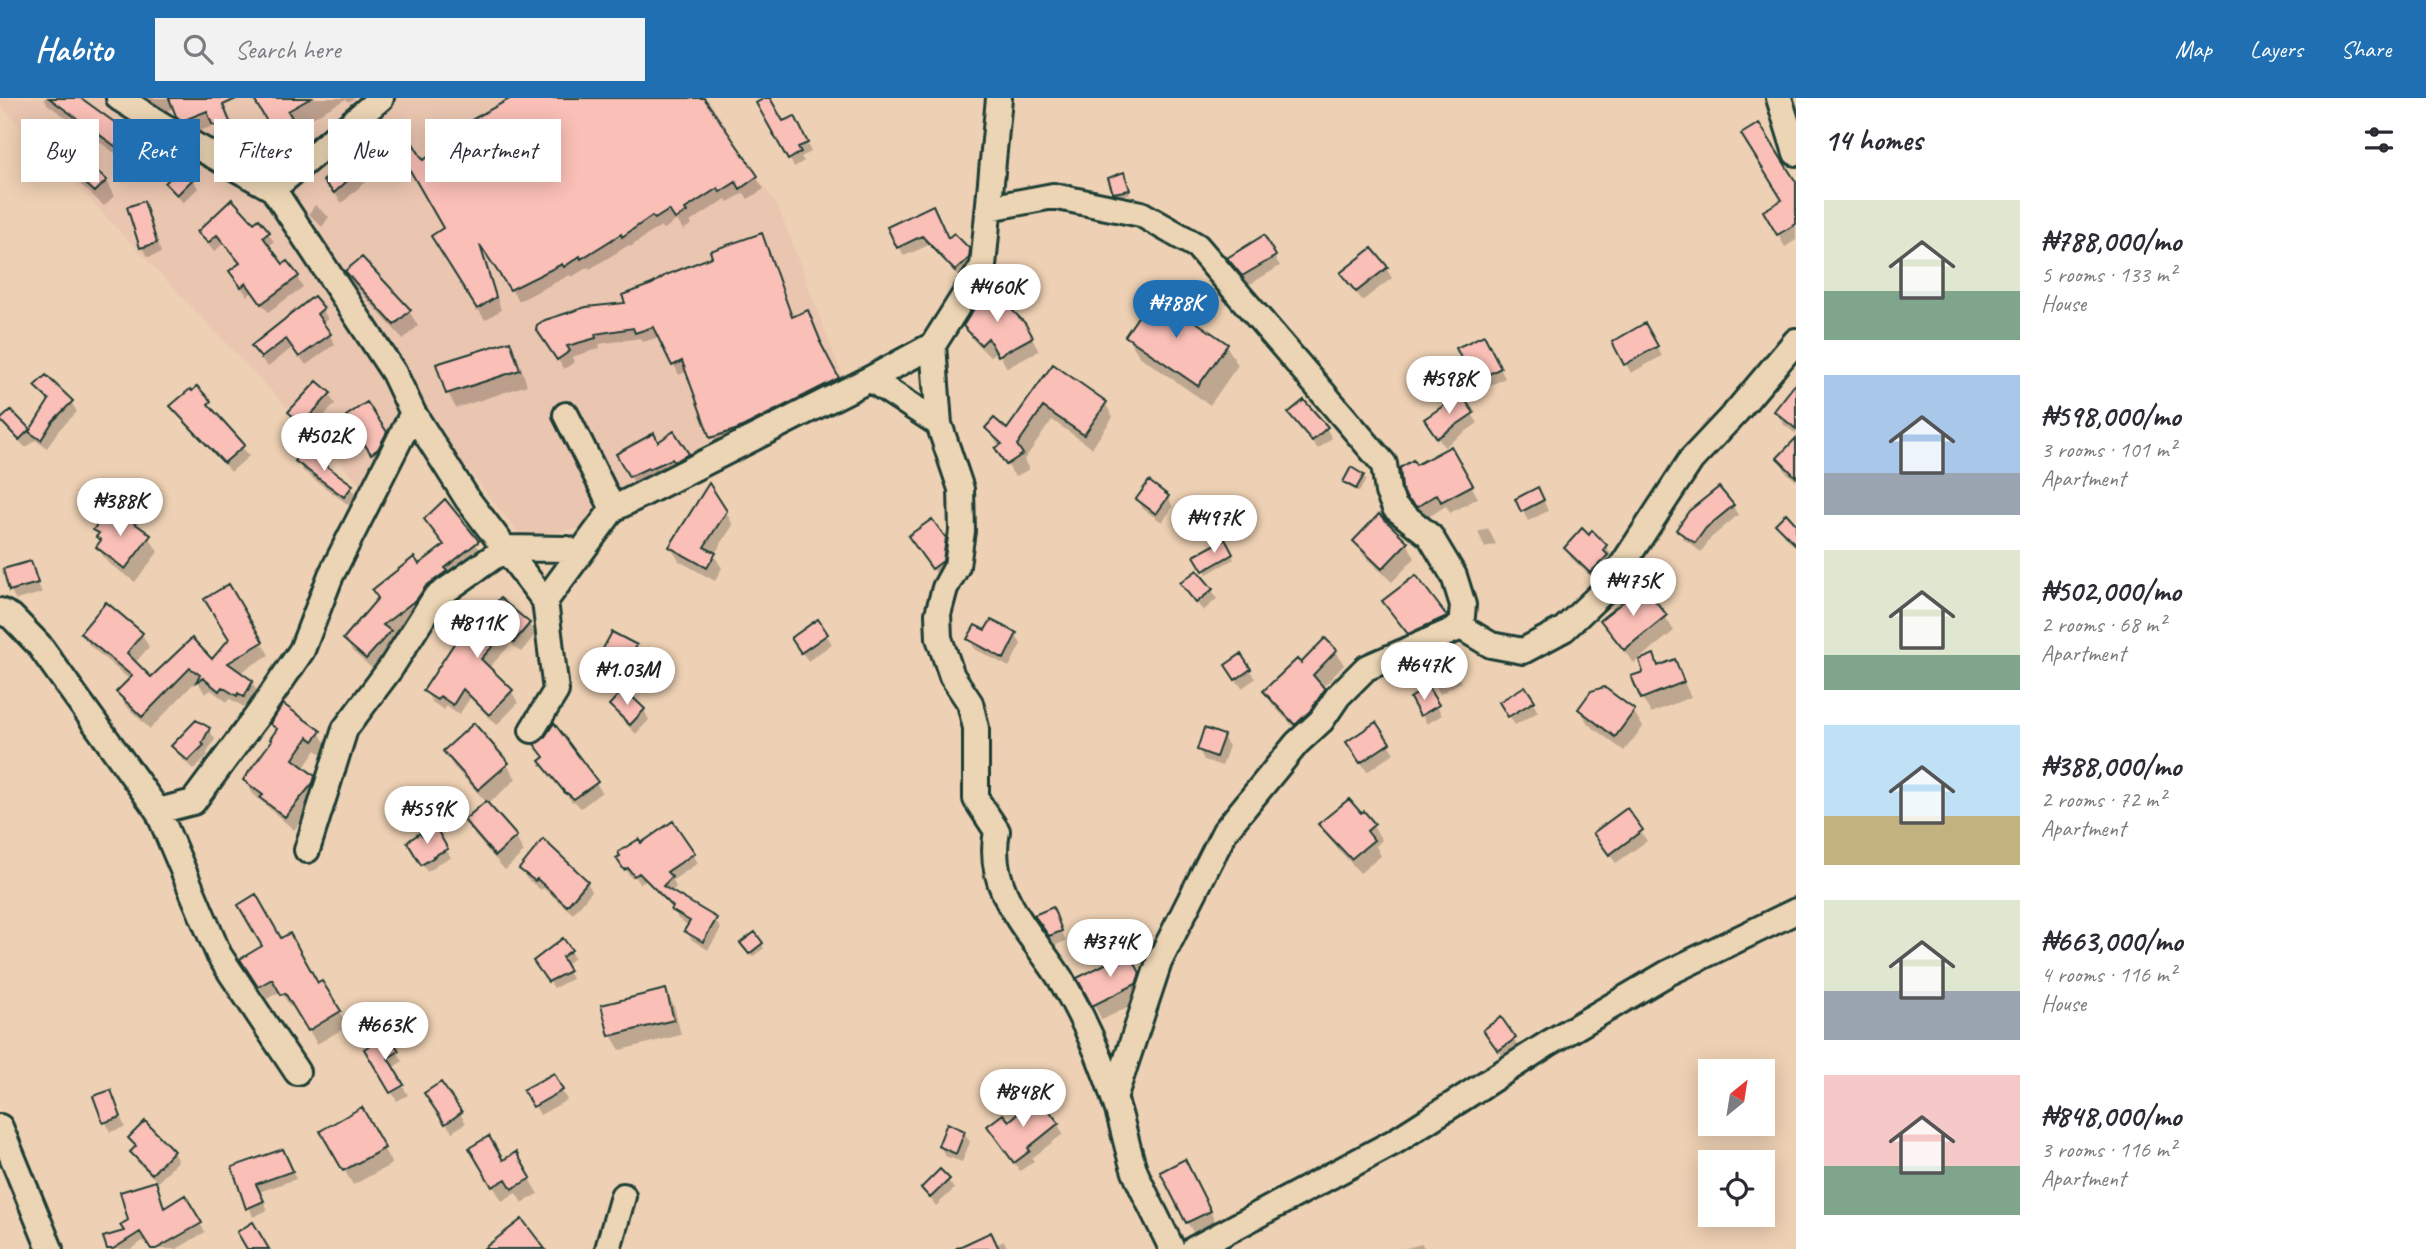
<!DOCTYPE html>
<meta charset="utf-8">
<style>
:root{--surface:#fff;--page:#f2f2f3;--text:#2b2b33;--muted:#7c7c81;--accent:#1f6fb2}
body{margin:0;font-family:Caveat,sans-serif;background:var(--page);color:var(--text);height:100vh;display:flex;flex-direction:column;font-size:26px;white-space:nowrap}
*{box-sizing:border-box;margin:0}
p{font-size:23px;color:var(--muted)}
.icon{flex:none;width:38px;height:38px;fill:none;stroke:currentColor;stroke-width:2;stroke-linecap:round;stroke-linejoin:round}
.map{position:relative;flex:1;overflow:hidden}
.side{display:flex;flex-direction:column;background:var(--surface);width:630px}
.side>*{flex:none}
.top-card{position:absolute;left:21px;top:21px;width:665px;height:63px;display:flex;gap:14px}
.needle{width:46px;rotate:30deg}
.controls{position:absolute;left:1698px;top:961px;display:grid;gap:14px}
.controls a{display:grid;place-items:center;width:77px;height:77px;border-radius:0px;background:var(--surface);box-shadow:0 4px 18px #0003;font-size:35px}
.price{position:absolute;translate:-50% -60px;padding:0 16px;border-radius:24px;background:#fff;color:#222;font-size:23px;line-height:46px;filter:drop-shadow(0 2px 4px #0008)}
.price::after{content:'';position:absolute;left:50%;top:42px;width:21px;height:16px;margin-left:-10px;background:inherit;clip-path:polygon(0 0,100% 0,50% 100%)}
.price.on{background:var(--accent);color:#fff}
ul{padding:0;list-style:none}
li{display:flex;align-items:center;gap:21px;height:175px;padding:0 28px}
li span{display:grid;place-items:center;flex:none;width:196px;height:140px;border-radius:0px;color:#555}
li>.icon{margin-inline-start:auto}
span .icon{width:84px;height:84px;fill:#fffc;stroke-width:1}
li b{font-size:30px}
h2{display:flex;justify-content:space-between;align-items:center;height:84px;padding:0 28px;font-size:30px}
.pill{padding:0 24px;border-radius:0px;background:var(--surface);box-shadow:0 4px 18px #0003;font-size:24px;line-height:63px}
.pill.on{background:var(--accent);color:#fff}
header{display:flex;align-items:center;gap:42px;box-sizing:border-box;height:98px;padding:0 35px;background:var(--accent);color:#fff}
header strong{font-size:33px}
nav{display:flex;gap:38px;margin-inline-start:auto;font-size:24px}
.search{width:490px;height:63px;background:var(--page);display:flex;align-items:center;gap:18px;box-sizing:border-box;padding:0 24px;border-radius:0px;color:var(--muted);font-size:26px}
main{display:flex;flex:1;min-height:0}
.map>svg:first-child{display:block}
.built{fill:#eac6b0}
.shadow{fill:#0003}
.building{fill:#fabfb6;stroke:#1f3d34;stroke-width:2}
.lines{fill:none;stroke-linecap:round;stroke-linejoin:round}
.minor-casing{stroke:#1f3d34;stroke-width:30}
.minor{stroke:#ebd5b4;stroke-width:24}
</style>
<header>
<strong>Habito</strong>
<div class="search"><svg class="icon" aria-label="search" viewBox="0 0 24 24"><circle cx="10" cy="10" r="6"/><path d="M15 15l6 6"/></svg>Search here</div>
<nav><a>Map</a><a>Layers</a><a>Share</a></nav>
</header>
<main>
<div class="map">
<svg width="1796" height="1151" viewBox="0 0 1796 1151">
<rect width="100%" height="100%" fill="#eed1b4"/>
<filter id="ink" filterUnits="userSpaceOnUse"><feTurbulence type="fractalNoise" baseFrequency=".0143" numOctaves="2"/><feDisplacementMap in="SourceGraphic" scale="14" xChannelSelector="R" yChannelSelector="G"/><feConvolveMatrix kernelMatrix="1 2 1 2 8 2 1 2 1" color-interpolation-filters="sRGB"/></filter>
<g filter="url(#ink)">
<path class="built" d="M0 0H708L780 113 851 301 610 424 523 441 426 319 367 394 0 7Z"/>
<path class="shadow" d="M44 0H78L120 31 129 46 137 71 47 6Z
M142 0H220L242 50 223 40 215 27 192 36 186 33 174 10 159 16 147 8Z
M255 0H355L348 4 346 1 296 29 306 46 288 56Z
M511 0H702L764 91 748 101 744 95 728 104 726 101 690 124 692 126 683 132 677 122 663 132 661 128 630 149 629 147 590 171 588 169 572 179 570 177 519 203 483 152 501 212 485 222 440 150 445 131 407 63 387 82 378 72 342 105 325 83 374 38 409 45 422 64 465 39 512 2Z
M758 6 782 25 799 28 811 54 801 59 804 63 794 69Z
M40 42 106 83 114 98 104 108 48 57Z
M1124 78 1130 96 1117 99 1115 94Z
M193 81 198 90 183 105 168 86Z
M1796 89V142L1785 149 1765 114 1784 103Z
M143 106 149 115 161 155 148 159 142 150 130 110Z
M315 107 329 119 322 129 309 116Z
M254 127 268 135 274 144 268 149 282 169 287 165 303 189 268 214 253 194 247 198 237 183 241 166 224 145 214 154 199 135Z
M889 130 949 142 968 152 974 163 961 181 929 147 904 158Z
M761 137 767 147 793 220 813 225 826 254 824 255 844 291 718 350 688 273 679 277 660 239 642 244 640 240 599 246 600 250 572 259 575 264 564 271 545 242 627 207 653 188Z
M1263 140 1280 168 1249 187 1229 160Z
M1386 170 1392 180 1362 203 1343 175Z
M347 173 409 213 418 228 403 241 355 188Z
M322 211 328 221 322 225 335 246 306 267 293 249 268 269 259 258Z
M1024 226 1039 253 1007 270 997 252 990 259 973 242 965 228Z
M1644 228 1662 258 1631 275 1614 245Z
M1127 238 1226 247 1238 267 1210 307 1139 258Z
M509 245 518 260 527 287 456 310 448 295Z
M1489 249 1505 280 1480 293 1458 251Z
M1053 268 1105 305 1113 319 1092 350 1052 322 1024 362 1029 371 1015 379 998 351 1000 349 987 330 1007 334Z
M37 289 71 304 77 314 58 333 47 350 35 342 26 350 8 332 3 323 11 314 30 335 49 305Z
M197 290 249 358 231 374 178 318 172 309Z
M1796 295V336L1783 326 1776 313Z
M329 297 335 306 308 335 296 323 290 314Z
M1291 316 1326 330 1332 340 1318 351Z
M1472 316 1478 325 1444 349 1432 331Z
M354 328 385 335 391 345 378 364Z
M673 335 693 366 636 388 619 357 658 346Z
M1796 343V383L1786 374 1779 360Z
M1451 350 1478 400 1450 415 1446 408 1425 421 1417 414 1409 400 1416 369Z
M297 363 351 389 357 398 350 408 303 373Z
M1363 378 1366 382 1359 394 1347 388 1345 384Z
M1168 399 1173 409 1162 424 1143 411 1138 401Z
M1543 401 1548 413 1528 423 1517 402Z
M445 404 484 457 423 513 392 538 396 547 374 572 352 553 345 541 419 468 445 448 426 421Z
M1733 408 1738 417 1711 440 1701 454 1684 441 1678 432Z
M726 414 733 427 714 457 722 470 715 483 679 463 671 450Z
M1777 426 1796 428V449L1783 436Z
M1488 430 1496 446 1485 450 1478 434Z
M96 432 149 439 158 454 135 484 107 464 98 449 101 444Z
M944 441 950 452 939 479 916 448Z
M1356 443 1407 445 1415 460 1392 484 1364 458Z
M1224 444 1234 461 1207 476 1196 459Z
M1606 448 1611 457 1608 461 1612 468 1597 484 1571 460 1566 450Z
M30 465 42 495 16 502 11 493 5 473Z
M1416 479 1454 534 1418 550 1384 503Z
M1183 486 1212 492 1217 501 1203 513Z
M228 489 269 557 239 575 252 584 259 597 252 610 246 606 244 609 230 601 227 604 211 592 205 596 197 582 150 631 125 607 118 594 130 582 90 548 82 535 142 536 149 549 135 565 151 581 192 542 213 564 230 541Z
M1665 518 1674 533 1634 565 1611 538 1602 523Z
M529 526 535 537 521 554 511 546 488 571 512 594 518 605 497 627 470 600 459 617 446 608 444 612 432 604 425 593 479 527Z
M986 535 1016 537 1021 546 1009 569 975 551 969 541Z
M826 536 832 546 808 563 799 550Z
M635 549 641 558 629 580 606 568 601 558Z
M1336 553 1344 567 1322 590 1332 606 1304 640 1273 607 1265 593 1301 567Z
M1444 555 1461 584 1440 596 1423 565Z
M1653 558 1659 569 1674 563 1691 599 1651 615 1642 600 1645 575Z
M1250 572 1255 581 1242 590 1232 577Z
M1525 591 1538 614 1515 627 1501 604Z
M1604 591 1634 614 1643 629 1624 653 1588 626 1580 611Z
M1427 592 1442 617 1427 626 1412 601Z
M624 594 644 612 649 622 636 636 617 617 611 607Z
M196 624 209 632 215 641 207 655 208 657 194 672 179 658 174 648Z
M272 626 319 634 327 648 321 656 316 652 303 671 313 679 321 694 320 699 294 732 253 696 245 682 274 644 277 634Z
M1223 639 1229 648 1222 668 1204 662 1199 652Z
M1388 646 1394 655 1367 674 1354 654Z
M445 653 507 666 516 681 487 707 516 740 524 754 505 772 475 738 466 723 487 705 453 668Z
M541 663 596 685 602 694 581 710 574 703 572 704Z
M1627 713 1647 743 1616 765 1601 745Z
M1364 715 1382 742 1376 748 1381 758 1360 775 1329 741 1320 726Z
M435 732 451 760 436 766 437 768 427 774 409 744Z
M641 747 693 756 698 765 673 782 676 789 671 794 715 822 721 831 708 852 692 842 686 833 689 828 678 821 674 811 646 783 640 786 635 778 631 780 619 761Z
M521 771 587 784 592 793 573 816 543 790 541 792 527 781Z
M1052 811 1066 843 1056 847 1041 827Z
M755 836 764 850 752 859 745 850Z
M280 842 318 888 322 885 348 928 317 946 294 907 290 909 281 893 267 901 250 875 264 849Z
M570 853 574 860 565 867 572 881 554 890 535 863Z
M1137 871 1147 891 1144 901 1102 922 1080 881Z
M665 893 674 908 681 937 620 952 611 937Z
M1500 921 1520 951 1505 961 1491 942Z
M388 938 403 963 392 970 408 997 397 1003 366 952Z
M553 977 567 1002 540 1017 526 992Z
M440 986 466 1025 452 1034 432 1005Z
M110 994 125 1029 110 1034 96 999Z
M362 1012 392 1066 353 1087 322 1033Z
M1009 1026H1058L1063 1036 1032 1060 1034 1063 1020 1073 994 1038Z
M964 1034 970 1044 962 1064 945 1058 940 1048Z
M130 1040 173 1054 178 1063 158 1084 137 1064 132 1054 136 1050Z
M471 1051 502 1064 515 1057 538 1096 522 1105 516 1095 502 1103Z
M287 1062 296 1081 259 1094 268 1112 253 1119 235 1070Z
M1193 1079 1218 1128 1196 1139 1187 1124Z
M948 1082 954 1091 936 1108 923 1090Z
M157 1085 166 1111 184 1099 205 1134 177 1151H152L146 1141 131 1151H108L126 1135 130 1123 122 1096Z
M1004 1143 1008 1151H972L996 1147Z
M1422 1146 1425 1151H1402Z"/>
<path class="building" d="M49 0H81L121 29 130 59Z
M169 0H238L223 7 236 38 212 26 207 13 182 23 176 18Z
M253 0H311L288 13 298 30 278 42Z
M511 0H704L758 78 740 91 736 84 720 94 718 90 685 111 687 114 675 121 669 112 655 121 652 118 622 139 621 136 581 161 580 158 564 169 562 166 510 192 480 147 496 199 477 211 431 138 443 130 399 53 379 71 370 62 334 95 323 83 373 37 400 24 409 43 411 42 423 62 462 38 460 34 476 26 473 21Z
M765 0H770L783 23 795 18 808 45 798 49 801 54 788 62 756 5Z
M1759 25 1796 84V126L1777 137 1763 113 1782 102 1741 36Z
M49 29 107 82 95 94 37 42Z
M183 68 194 80 177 97 165 85Z
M1124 74 1130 92 1113 95 1108 80Z
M232 101 254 125 259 121 270 134 263 139 283 166 287 163 299 178 261 206 246 185 241 189 229 173 240 165 217 137 208 145 197 134Z
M144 103 157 145 140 150 127 109Z
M933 107 948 140 954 135 970 151 969 160 955 173 922 138 897 150 887 129Z
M762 135 792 219 808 212 821 244H820L839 280 738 331 710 340 682 263 672 268 653 229 635 235 633 230 595 236 596 240 567 248 570 253 557 262 536 231 537 227 545 222 586 209 625 205 622 197 652 186 666 177 712 159 710 153Z
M1264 137 1276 158 1242 178 1227 160Z
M1372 150 1388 169 1356 194 1340 175Z
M362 159 411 212 394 227 345 173Z
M990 190 1025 225 1033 239 998 258 988 240 981 247 963 228 982 198Z
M1154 195 1228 246 1198 288 1125 238Z
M314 198 324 210 317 216 331 236 299 259 286 241 261 260 251 248Z
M1645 225 1658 248 1624 267 1612 244Z
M1484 237 1501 270 1473 284 1456 250Z
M510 243 520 272 446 296 436 266Z
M1053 266 1107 304 1084 337 1043 309 1017 347 1023 356 1006 367 995 350 1002 346 985 330 994 320 1007 331Z
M46 277 73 303 53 323 41 342 29 334 49 302 34 288Z
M317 283 331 295 302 326 288 314Z
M1796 285V331L1774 313Z
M197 288 211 303 208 306 245 347 224 365 170 308 190 291 192 293Z
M1461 296 1474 315 1437 340 1424 321Z
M1304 302 1328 329 1312 343 1288 315Z
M367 304 387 334 378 351 371 356 346 318Z
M11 312 30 331 19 342 0 322Z
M674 333 689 356 674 364 672 361 649 371 648 370 629 379 616 356 654 335 658 344Z
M1796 340V379L1777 360Z
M1451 348 1473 387 1441 404 1437 396 1417 409 1407 401 1402 390 1400 370 1413 362 1416 367Z
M304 352 353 387 344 399 295 363Z
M1351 369 1364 377 1356 391 1343 384Z
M1149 383 1169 398 1156 416 1136 401Z
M709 385 727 413 704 449 716 455 707 470 669 449Z
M1538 389 1544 402 1521 414 1515 401Z
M1719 389 1734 407 1706 430 1695 445 1676 432 1689 413Z
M445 401 479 443 445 470 447 473 426 488 417 501 383 527 391 533 366 561 343 541 378 500 372 492 414 459 419 466 444 447 424 421Z
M108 412 113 416 116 412 151 437 125 471 96 449 101 442 96 439 99 435 93 432Z
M1786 415 1796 426V447L1775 426Z
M1379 416 1408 444 1382 471 1353 443Z
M932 421 946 440 943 463 932 471 908 438Z
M1582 430 1589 437 1592 432 1607 447 1603 452 1608 457 1590 475 1564 450Z
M1225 441 1233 456 1203 473 1194 458Z
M31 463 38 485 9 493 3 471Z
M1197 472 1213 491 1196 505 1180 485Z
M1416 477 1447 518 1408 536 1382 503Z
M229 486 263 544 228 565 253 583 244 599 238 595 237 598 222 589 219 593 203 580 196 584 200 577 190 570 142 619 116 594 132 578 80 535 106 504 143 535 127 555 151 579 192 540 212 561 229 541 204 501Z
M1643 488 1667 517 1624 552 1600 522Z
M500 500 530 525 514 544 504 536 481 561 513 592 489 617 463 591 453 607 440 598 437 602 423 593 472 518 479 524Z
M818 521 828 536 801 555 791 540Z
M991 522 1017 535 1004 561 967 541 975 527 985 532Z
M612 534 637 547 623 572 599 558Z
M1325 540 1337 552 1313 577 1325 591 1310 613 1295 627 1263 593 1297 561 1301 565Z
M1445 552 1457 573 1433 587 1420 565Z
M1241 556 1251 571 1235 582 1225 567Z
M1654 556 1658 568 1675 561 1684 584 1641 601 1631 578 1643 574 1639 562Z
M1525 588 1535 603 1508 619 1499 604Z
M1428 589 1439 607 1420 618 1410 600Z
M1604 589 1635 612 1615 639 1578 611 1591 593Z
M624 591 645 611 630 627 609 607Z
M283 606 321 633 313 643 308 639 293 661 315 678 313 685 285 719 260 700 263 697 243 682 272 642 270 641 277 631 270 626Z
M196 622 210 630 202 645 204 647 188 663 171 648Z
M1376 624 1390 645 1360 665 1346 644Z
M474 625 509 665 478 692 443 653Z
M554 625 598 684 574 701 567 695 566 696 539 663 544 659 534 646 544 640Z
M1204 630 1224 637 1216 659 1197 652Z
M1349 701 1361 715 1364 713 1375 726 1367 733 1374 742 1351 761 1318 726Z
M486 703 517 738 495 758 464 722Z
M1627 710 1643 732 1609 757 1593 735Z
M673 723 695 755 667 774 672 779 663 788 717 820 703 844 684 833 690 823 671 812 673 809 639 775 634 778 628 770 624 772 616 760 620 758 618 754 639 741 641 745Z
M436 730 448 751 433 758 434 759 421 767 407 744 420 735 422 738 426 737Z
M543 741 588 783 567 808 537 781 535 783 519 771Z
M256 796 281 840 290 835 318 885 322 883 341 913 308 933 285 895 281 897 272 881 258 889 240 861 262 848 238 807Z
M1053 809 1062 833 1049 838 1034 817Z
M755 834 763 845 749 856 740 845Z
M563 840 572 852 562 859 570 873 548 884 533 863Z
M1129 854 1140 875 1136 886 1092 908 1077 880Z
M666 891 674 922 609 938 601 907Z
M1501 919 1516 940 1498 953 1483 932Z
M389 936 399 953 388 960 404 987 390 995 364 951Z
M554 975 563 992 533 1009 523 992Z
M441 984 462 1014 445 1026 424 995Z
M111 992 121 1019 103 1025 93 998Z
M1038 999 1059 1025 1028 1050 1030 1053 1014 1065 987 1028 1003 1016 1009 1023Z
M362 1009 385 1050 343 1073 320 1033Z
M145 1023 174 1053 152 1076 130 1054 136 1048 128 1040Z
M947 1025 965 1033 956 1056 938 1048Z
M489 1038 503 1062 516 1054 531 1080 512 1091 506 1081 492 1089 469 1050Z
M283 1051 293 1073 256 1086 264 1103 246 1111 232 1069Z
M1185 1061 1211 1113 1186 1125 1160 1074Z
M940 1071 950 1081 930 1100 921 1090Z
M156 1083 164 1110 185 1097 202 1125 156 1151H151L140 1134 113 1151H107L103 1139 124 1133 120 1127 128 1122 120 1094Z
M522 1121 545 1151H483Z
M253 1124 269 1151H247L237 1134Z
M991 1134 999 1151H955Z"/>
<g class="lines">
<defs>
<path id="minor" d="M119 0 187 43 273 91 394 275 413 315 331 477 302 552 260 614 193 704 158 713
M1779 0 1796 55
M273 91 381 0
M989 110 1053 98 1141 116 1197 148 1384 366 1388 394 1395 410 1430 438 1454 478 1463 507 1461 529
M933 247 939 326 961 391 962 433 957 468 945 490 938 516 939 540 952 578 970 605 976 630V701L997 733C985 793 1030 833 1060 880 1084 920 1104 967 1118 1012 1124 1032 1128 1054 1135 1074 1146 1100 1160 1125 1172 1151
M870 281 939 326
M413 315 468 402 545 503 556 593 532 632
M566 317 613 411
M545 503 613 411 870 281 933 247 983 168 999 0
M0 513 12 519 39 547 158 713 219 857 297 974
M307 752 345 631 390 571 435 500 506 450 567 451
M1114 1000 1159 864 1225 733 1297 645 1321 623 1338 598 1366 570 1461 529 1491 547 1523 553 1564 531 1608 489 1691 362 1737 313 1796 243
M0 1029 50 1151
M608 1151 623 1098
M1194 1151 1394 1044 1549 945 1668 875 1796 813"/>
</defs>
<use href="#minor" class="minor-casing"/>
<use href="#minor" class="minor"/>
</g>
</g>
</svg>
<div class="controls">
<a><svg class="needle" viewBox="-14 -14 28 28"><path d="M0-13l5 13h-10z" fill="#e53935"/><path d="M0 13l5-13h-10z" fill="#7c7c81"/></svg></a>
<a><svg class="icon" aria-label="locate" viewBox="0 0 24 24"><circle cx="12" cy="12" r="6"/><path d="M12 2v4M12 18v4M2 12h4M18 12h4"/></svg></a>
</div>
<b class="price" style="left:997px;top:226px">₦460K</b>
<b class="price on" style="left:1176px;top:242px">₦788K</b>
<b class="price" style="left:1449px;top:318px">₦598K</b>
<b class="price" style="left:324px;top:375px">₦502K</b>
<b class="price" style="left:120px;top:440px">₦388K</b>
<b class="price" style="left:1214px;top:457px">₦497K</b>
<b class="price" style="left:1633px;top:520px">₦475K</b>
<b class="price" style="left:477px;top:562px">₦811K</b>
<b class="price" style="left:1424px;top:604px">₦647K</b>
<b class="price" style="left:627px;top:609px">₦1.03M</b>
<b class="price" style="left:427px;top:748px">₦559K</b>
<b class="price" style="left:1110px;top:881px">₦374K</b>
<b class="price" style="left:385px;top:964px">₦663K</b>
<b class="price" style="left:1023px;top:1031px">₦848K</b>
<div class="top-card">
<a class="pill">Buy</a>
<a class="pill on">Rent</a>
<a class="pill">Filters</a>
<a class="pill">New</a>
<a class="pill">Apartment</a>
</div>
</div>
<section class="side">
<h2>14 homes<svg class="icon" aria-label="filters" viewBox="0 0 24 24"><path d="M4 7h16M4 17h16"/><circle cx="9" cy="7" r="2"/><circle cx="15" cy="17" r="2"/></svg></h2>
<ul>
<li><span style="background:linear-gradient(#dfe7d0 65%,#7fa58c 0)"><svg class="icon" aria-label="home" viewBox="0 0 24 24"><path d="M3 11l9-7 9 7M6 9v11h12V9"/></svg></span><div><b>₦788,000/mo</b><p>5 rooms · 133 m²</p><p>House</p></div></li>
<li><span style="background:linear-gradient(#a9c7e8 70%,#9aa5b1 0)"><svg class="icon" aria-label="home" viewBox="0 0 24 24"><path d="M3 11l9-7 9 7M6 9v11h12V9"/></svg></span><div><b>₦598,000/mo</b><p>3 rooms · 101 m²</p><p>Apartment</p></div></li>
<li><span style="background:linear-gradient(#dfe7d0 75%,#7fa58c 0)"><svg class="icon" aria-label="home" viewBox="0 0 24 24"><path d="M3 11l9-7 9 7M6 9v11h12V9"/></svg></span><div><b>₦502,000/mo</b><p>2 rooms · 68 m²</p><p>Apartment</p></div></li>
<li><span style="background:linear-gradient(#bfe0f5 65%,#c2b280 0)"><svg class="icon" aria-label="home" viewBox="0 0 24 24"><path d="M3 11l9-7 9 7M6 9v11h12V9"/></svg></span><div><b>₦388,000/mo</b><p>2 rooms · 72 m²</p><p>Apartment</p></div></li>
<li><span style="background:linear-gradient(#dfe7d0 65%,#9aa5b1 0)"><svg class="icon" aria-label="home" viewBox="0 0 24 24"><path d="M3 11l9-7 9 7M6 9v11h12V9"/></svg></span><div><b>₦663,000/mo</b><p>4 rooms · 116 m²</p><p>House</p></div></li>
<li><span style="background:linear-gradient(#f6c9c9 65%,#7fa58c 0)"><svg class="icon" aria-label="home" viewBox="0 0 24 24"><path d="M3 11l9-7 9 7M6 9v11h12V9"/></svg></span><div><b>₦848,000/mo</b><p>3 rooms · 116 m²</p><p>Apartment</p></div></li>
</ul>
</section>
</main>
